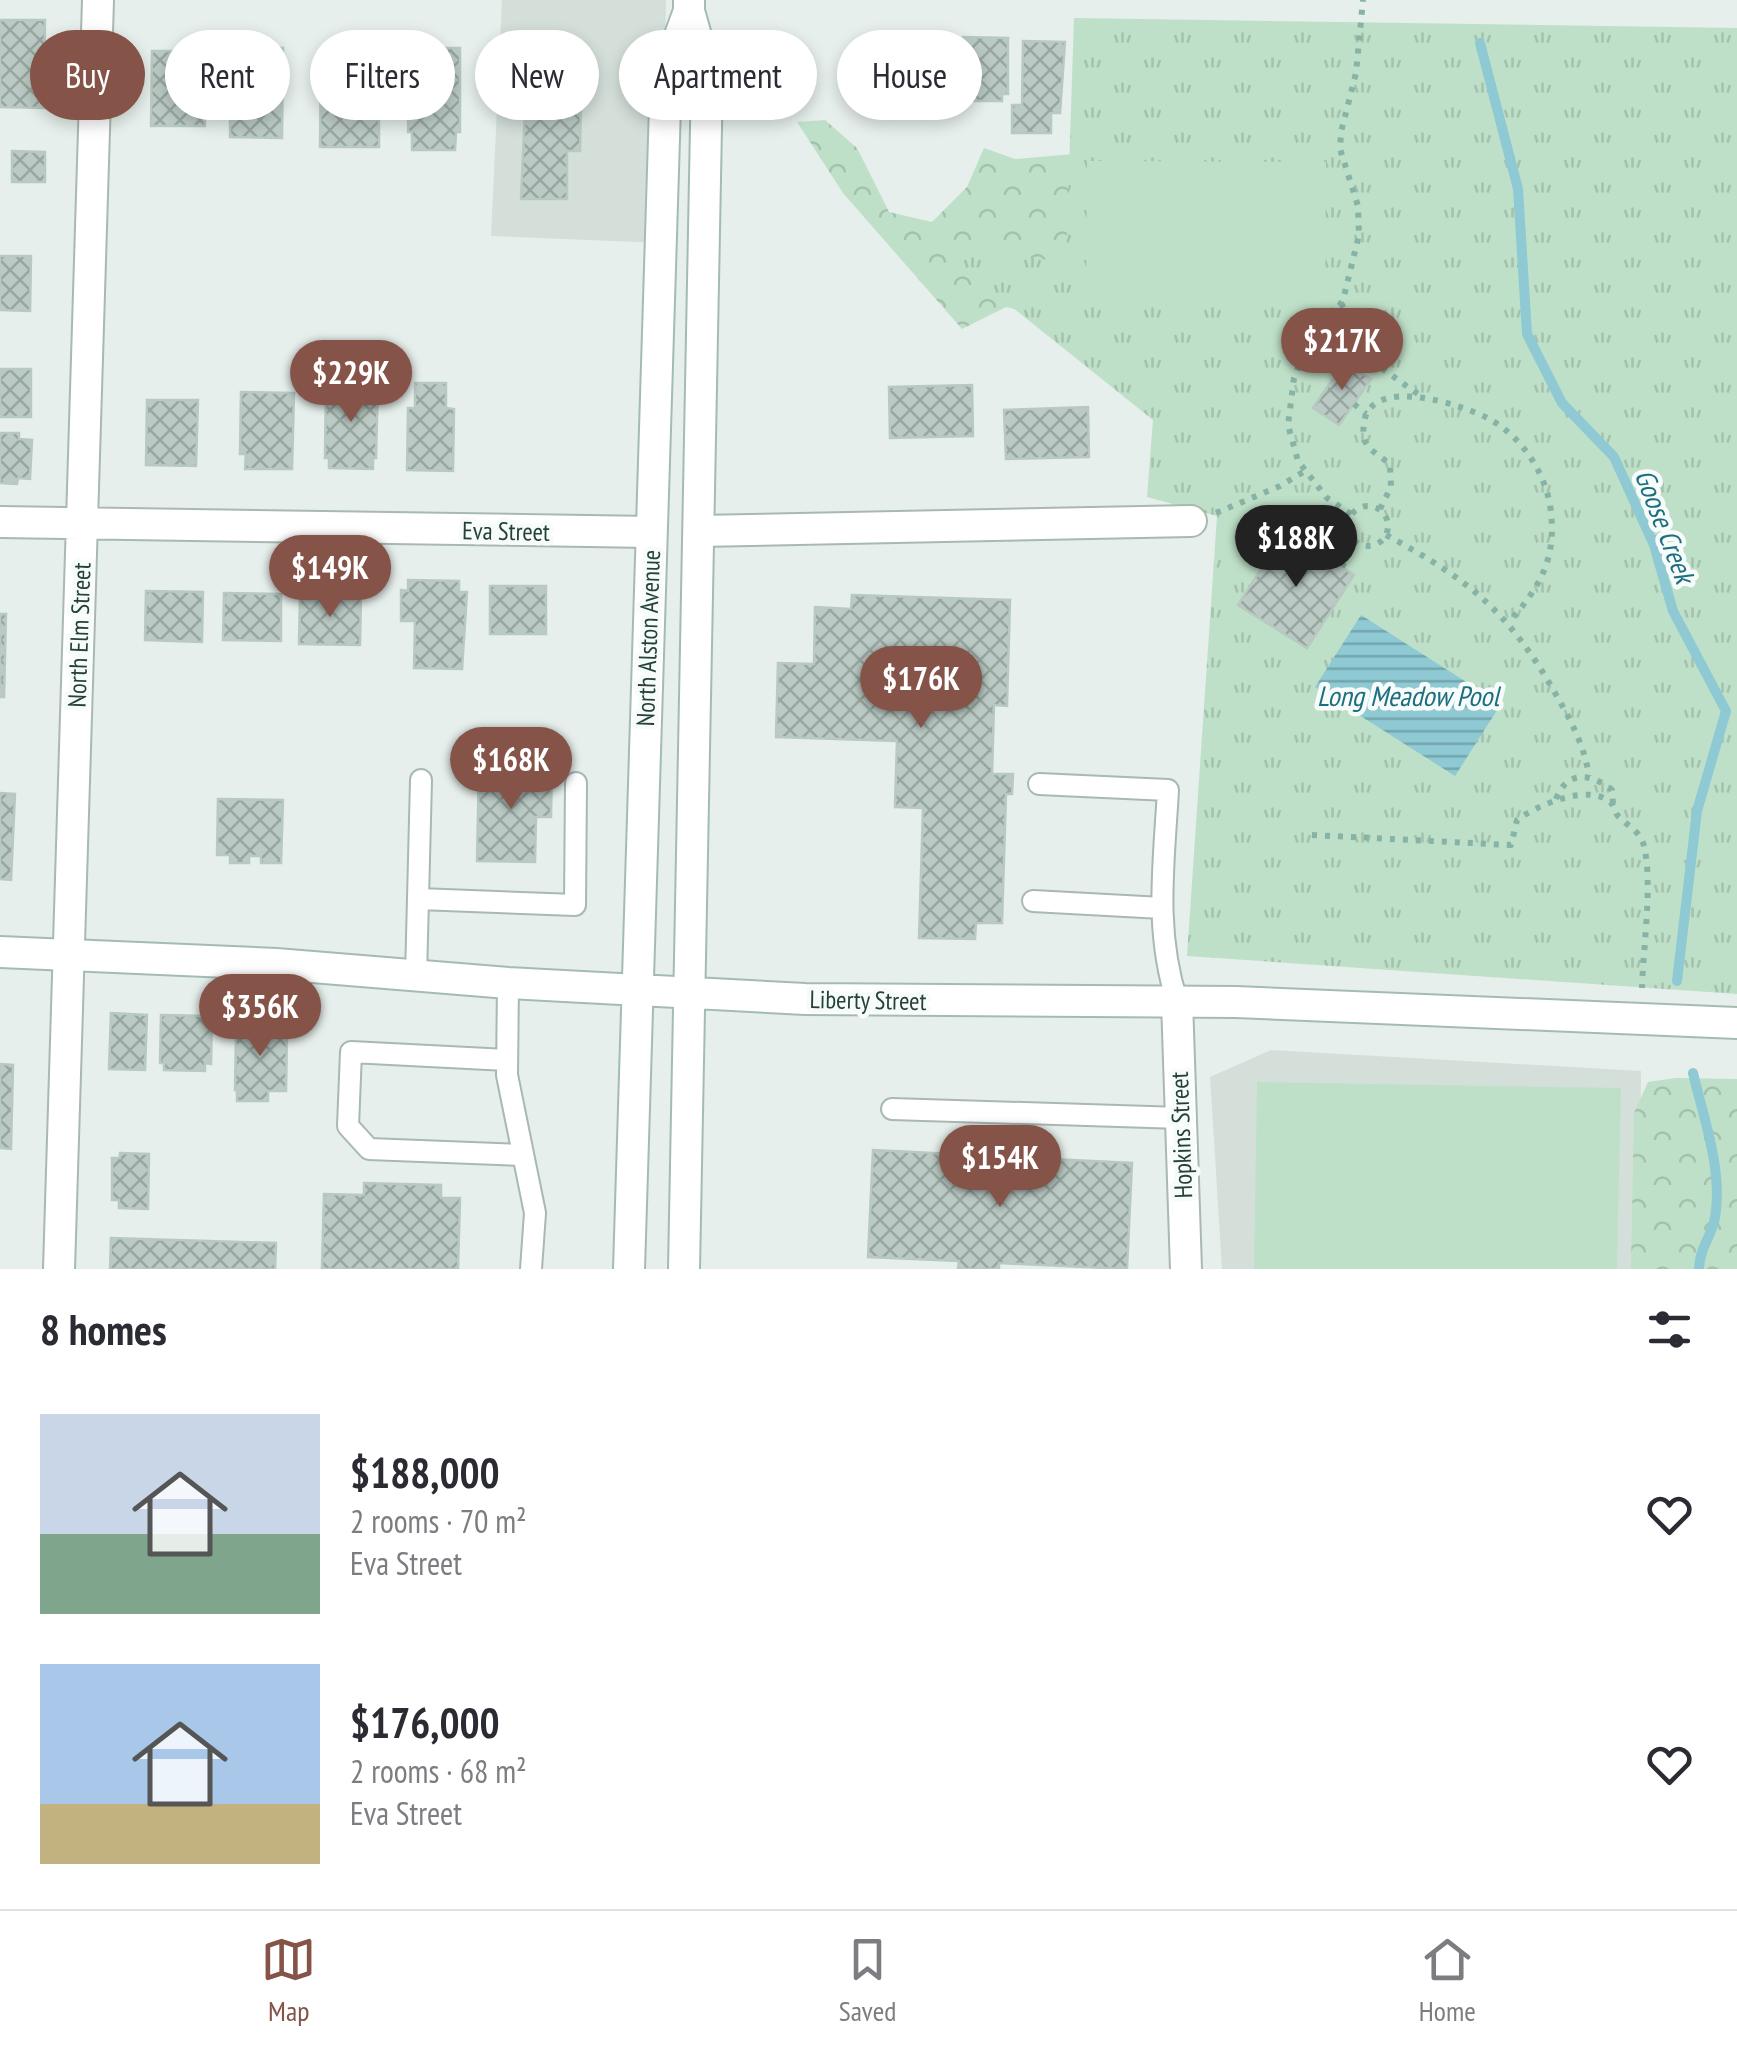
<!DOCTYPE html>
<meta charset="utf-8">
<style>
:root{--surface:#fff;--page:#f7f7f7;--text:#2b2b33;--muted:#7c7c81;--line:#e1e1e2;--accent:#855347}
body{margin:0;font-family:"PT Sans Narrow",sans-serif;background:var(--page);color:var(--text);height:100vh;display:flex;flex-direction:column;font-size:38px;white-space:nowrap}
*{box-sizing:border-box;margin:0}
p{font-size:32px;color:var(--muted)}
.icon{flex:none;width:55px;height:55px;fill:none;stroke:currentColor;stroke-width:2;stroke-linecap:round;stroke-linejoin:round}
.map{position:relative;height:1269px;overflow:hidden}
.sheet{display:flex;flex-direction:column;background:var(--surface);flex:1}
.sheet>*{flex:none}
.hud{position:absolute;left:30px;top:30px;width:1000px;height:90px;display:flex;gap:20px}
.price{position:absolute;translate:-50% -85px;padding:0 22px;border-radius:35px;background:var(--accent);color:#fff;font-size:32px;line-height:65px;filter:drop-shadow(0 2px 5px #0008)}
.price::after{content:'';position:absolute;left:50%;top:60px;width:30px;height:22px;margin-left:-15px;background:inherit;clip-path:polygon(0 0,100% 0,50% 100%)}
.price.current{background:#222;color:#fff}
ul{padding:0;list-style:none}
li{display:flex;align-items:center;gap:30px;height:250px;padding:0 40px}
li span{display:grid;place-items:center;flex:none;width:280px;height:200px;border-radius:0px;color:#555}
li>.icon{margin-inline-start:auto}
span .icon{width:120px;height:120px;fill:#fffc;stroke-width:1}
li b{font-size:42px}
h2{display:flex;justify-content:space-between;align-items:center;height:120px;padding:0 40px;font-size:42px}
.pill{padding:0 35px;border-radius:45px;background:var(--surface);box-shadow:0 5px 15px #0003;font-size:35px;line-height:90px}
.pill.current{background:var(--accent);color:#fff}
.tabs{display:flex;justify-content:space-around;align-items:center;height:140px;border-top:2px solid var(--line);background:var(--surface);font-size:28px;color:var(--muted)}
.tabs a{display:grid;justify-items:center;gap:5px}
.tabs .current{color:var(--accent)}
.map>svg:first-child{display:block}
.built{fill:#d4dfda}
.forest{fill:url(#forest-crowns)}
.park{fill:url(#park-tufts)}
.pitch{fill:#bfe0c8}
.water{fill:url(#water-rules)}
.lines{fill:none;stroke-linecap:round;stroke-linejoin:round}
.stream{stroke:#8ec9d4;stroke-width:10}
.building{fill:url(#building-cross-hatch);stroke:#b8c9c2;stroke-width:2.5}
.lane-casing{stroke:#a8b8b2;stroke-width:24}
.street-casing{stroke:#a8b8b2;stroke-width:34}
.secondary-casing{stroke:#a4bbb3;stroke-width:34}
.path{stroke:#86b3a5;stroke-width:6;stroke-dasharray:5 8;stroke-linecap:butt}
.lane{stroke:#fff;stroke-width:20}
.street{stroke:#fff;stroke-width:30}
.secondary{stroke:#fff;stroke-width:30}
.labels{text-anchor:middle;stroke-width:9;stroke-linejoin:round;paint-order:stroke}
.street-label{font-size:25px;fill:#24423a;stroke:#f7fbf9}
.water-label{font-size:28px;font-style:italic;fill:#1c6f80;stroke:#f7fbf9}
</style>
<div class="map">
<svg width="1737" height="1269" viewBox="0 0 1737 1269">
<defs>
<pattern id="forest-crowns" width="20" height="18" patternUnits="userSpaceOnUse" patternTransform="scale(2.5)"><rect width="20" height="18" fill="#bfe0c8"/><path d="M2 6a3 3 0 1 1 6 0M12 15a3 3 0 1 1 6 0" fill="none" stroke="#a4c1ad"/></pattern>
<pattern id="park-tufts" width="24" height="20" patternUnits="userSpaceOnUse" patternTransform="scale(2.5)"><rect width="24" height="20" fill="#bfe0c8"/><path d="M3 7l-1-3M5 7V3M7 7l1-3M15 17l-1-3M17 17v-4M19 17l1-3" fill="none" stroke="#a4c1ad"/></pattern>
<pattern id="water-rules" width="6" height="5" patternUnits="userSpaceOnUse" patternTransform="scale(2.5)"><rect width="6" height="5" fill="#8ec9d4"/><path d="M0 2.5h6" fill="none" stroke="#74a5ad"/></pattern>
<pattern id="building-cross-hatch" width="8" height="8" patternUnits="userSpaceOnUse" patternTransform="scale(2.5)"><rect width="8" height="8" fill="#bbcac4"/><path d="M0 0l8 8M0 8l8-8" fill="none" stroke="#98a6a0"/></pattern>
</defs>
<rect width="100%" height="100%" fill="#e6efeb"/>
<path class="built" d="M502 0H666L662 243 491 236Z
M1271 1050 1641 1071 1639 1269H1222L1210 1077Z"/>
<path class="forest" d="M825 120 857 148 889 212 932 222 967 187 984 148 1015 159 1073 154 1064 322 1006 307 962 329 843 193 797 122Z
M1676 1078 1737 1079V1269H1631L1634 1113 1648 1082Z"/>
<path class="park" d="M1074 18 1737 28V994L1187 956 1217 516 1147 497 1153 420 937 247 1066 262Z"/>
<path class="pitch" d="M1087 161 1326 162 1325 294 1086 293Z
M1257 1082 1621 1088 1617 1269H1254Z"/>
<path class="water" d="M1361 615 1501 704 1455 776 1315 687Z"/>
<g class="lines">
<path class="stream" d="M1480 43 1518 189 1527 334 1562 403 1614 457 1654 545 1673 611 1726 711 1697 811 1677 981
M1693 1073C1704 1120 1723 1170 1715 1218 1711 1238 1700 1246 1699 1269"/>
</g>
<path class="building" d="M0 20H45L44 108 0 107Z
M963 37 1008 38V94H1002V101H974V94H962Z
M1023 41 1065 42 1060 113H1051V133H1012V105H1022Z
M230 47 283 48 282 138 230 137Z
M409 48H460V132H456L455 150H412V132H408Z
M152 51H205V126H151Z
M321 52H379V147H320Z
M525 108H581L580 151H567V199H521Z
M12 151 45 152V182H12Z
M0 256H31L30 311 0 310Z
M1344 362 1371 379 1339 425 1313 408Z
M0 369H31V417H0Z
M326 382 378 383 376 458H373V469L329 468V458H325Z
M415 383H446V408L454 409 453 471 407 470 408 408H415Z
M972 385 973 436 890 438 889 387Z
M241 392 294 393 292 469H245L246 454H240Z
M147 400H198L196 466 146 465Z
M1088 407 1089 457 1006 459 1004 410Z
M0 433H19V439L32 440 30 479 18 478 17 484 0 483Z
M1285 531 1354 575 1307 648 1238 605Z
M408 580 459 581V592H467L462 669 414 668 415 621H401V590L408 591Z
M490 586H546V634H490Z
M146 591 203 592 202 642 145 640Z
M224 593 281 594V641L223 640Z
M300 594 361 596 360 645 299 644Z
M852 595 1010 600 1007 706 994 705 992 774H1013L1012 794H1006L1002 923H976L975 939 919 938 923 808 895 807 897 741 776 737 778 663 814 664 815 607 851 609Z
M0 614H6L4 697H0Z
M479 766 552 768 551 817H536L535 862 477 861Z
M0 793 15 794 11 880 0 879Z
M218 799 283 800 281 863H261V856H249V863H230V855H217Z
M111 1013 147 1015 145 1070 109 1069Z
M161 1015 212 1016 211 1064 205 1063V1071L164 1070V1063H160Z
M241 1019H283V1035H287L286 1091H268V1101H237V1090H235L236 1033 241 1034Z
M0 1064 13 1065 11 1149 0 1148Z
M873 1150 1132 1163 1127 1269 999 1263V1269H958L959 1261 868 1257Z
M120 1153 149 1154 148 1209 119 1208V1200H112V1158H120Z
M364 1183 441 1185V1198H460L458 1269H322L324 1194 364 1195Z
M111 1238 276 1243 275 1269H110Z"/>
<g class="lines">
<defs>
<path id="lane" d="M1039 784 1168 790C1164 863 1154 930 1177 1001
M419 899 575 905 576 783
M1033 901 1162 908
M416 977 421 780
M508 983 507 1075 535 1213 531 1269
M507 1060 351 1052 348 1126 369 1149 523 1155
M892 1109 1181 1118"/>
<path id="street" d="M0 522 651 532
M699 531 1191 521
M1177 1001 1186 1269
M59 1269 98 0"/>
<path id="secondary" d="M0 952 276 964 508 983 805 999 1236 1002 1737 1023
M629 1269 666 74 689 11
M684 1269 707 75 689 11V0"/>
</defs>
<use href="#lane" class="lane-casing"/>
<use href="#street" class="street-casing"/>
<use href="#secondary" class="secondary-casing"/>
<path class="path" d="M1341 303 1373 362 1422 397
M1357 370 1368 355
M1354 404 1366 414
M1348 526a20 20 0 1 1 40 0a20 20 0 1 1-40 0Z
M1380 509 1391 487 1390 465C1384 458 1373 453 1367 445 1363 439 1363 429 1364 423 1370 374 1465 405 1491 420 1522 438 1544 471 1550 505 1558 556 1541 586 1509 622
M1216 513 1280 486 1305 471
M1351 514 1327 498 1298 461 1288 425 1294 378 1305 349 1327 324 1343 300 1359 235 1358 206 1340 149 1341 132 1356 73 1363 0
M1386 535C1468 579 1507 610 1554 691 1570 719 1584 744 1589 776
M1342 567 1355 541
M1556 799C1567 770 1591 773 1612 790L1613 804
M1312 835 1511 845 1517 820C1535 806 1592 781 1612 804 1615 808 1615 814 1619 817 1629 827 1640 831 1644 846 1653 883 1643 948 1642 988"/>
<use href="#lane" class="lane"/>
<use href="#street" class="street"/>
<use href="#secondary" class="secondary"/>
</g>
<g class="labels">
<g class="street-label">
<text transform="translate(506 531) rotate(1)" y="9">Eva Street</text>
<text transform="translate(79 635) rotate(-88)" y="9">North Elm Street</text>
<text transform="translate(648 638) rotate(-88)" y="9">North Alston Avenue</text>
<text transform="translate(868 1000) rotate(1)" y="9">Liberty Street</text>
<text transform="translate(1181 1135) rotate(-92)" y="9">Hopkins Street</text>
</g>
<g class="water-label">
<text transform="translate(1665 526) rotate(69)" y="10">Goose Creek</text>
<text x="1408" y="706">Long Meadow Pool</text>
</g>
</g>
</svg>
<b class="price" style="left:1342px;top:393px">$217K</b>
<b class="price" style="left:351px;top:425px">$229K</b>
<b class="price current" style="left:1296px;top:590px">$188K</b>
<b class="price" style="left:330px;top:620px">$149K</b>
<b class="price" style="left:921px;top:731px">$176K</b>
<b class="price" style="left:511px;top:812px">$168K</b>
<b class="price" style="left:260px;top:1059px">$356K</b>
<b class="price" style="left:1000px;top:1210px">$154K</b>
<div class="hud">
<a class="pill current">Buy</a>
<a class="pill">Rent</a>
<a class="pill">Filters</a>
<a class="pill">New</a>
<a class="pill">Apartment</a>
<a class="pill">House</a>
</div>
</div>
<section class="sheet">
<h2>8 homes<svg class="icon" aria-label="filters" viewBox="0 0 24 24"><path d="M4 7h16M4 17h16"/><circle cx="9" cy="7" r="2"/><circle cx="15" cy="17" r="2"/></svg></h2>
<ul>
<li><span style="background:linear-gradient(#c9d6e8 60%,#7fa58c 0)"><svg class="icon" aria-label="home" viewBox="0 0 24 24"><path d="M3 11l9-7 9 7M6 9v11h12V9"/></svg></span><div><b>$188,000</b><p>2 rooms · 70 m²</p><p>Eva Street</p></div><svg class="icon" aria-label="heart" viewBox="0 0 24 24"><path d="M12 20l-8-8c-3-5 5-10 8-4 3-6 11-1 8 4z"/></svg></li>
<li><span style="background:linear-gradient(#a9c7e8 70%,#c2b280 0)"><svg class="icon" aria-label="home" viewBox="0 0 24 24"><path d="M3 11l9-7 9 7M6 9v11h12V9"/></svg></span><div><b>$176,000</b><p>2 rooms · 68 m²</p><p>Eva Street</p></div><svg class="icon" aria-label="heart" viewBox="0 0 24 24"><path d="M12 20l-8-8c-3-5 5-10 8-4 3-6 11-1 8 4z"/></svg></li>
</ul>
</section>
<nav class="tabs">
<a class="current"><svg class="icon" aria-label="map" viewBox="0 0 24 24"><path d="M3 6l6-2 6 2 6-2v14l-6 2-6-2-6 2zM9 4v14M15 6v14"/></svg>Map</a>
<a><svg class="icon" aria-label="saved" viewBox="0 0 24 24"><path d="M7 4h10v16l-5-4-5 4z"/></svg>Saved</a>
<a><svg class="icon" aria-label="home" viewBox="0 0 24 24"><path d="M3 11l9-7 9 7M6 9v11h12V9"/></svg>Home</a>
</nav>
